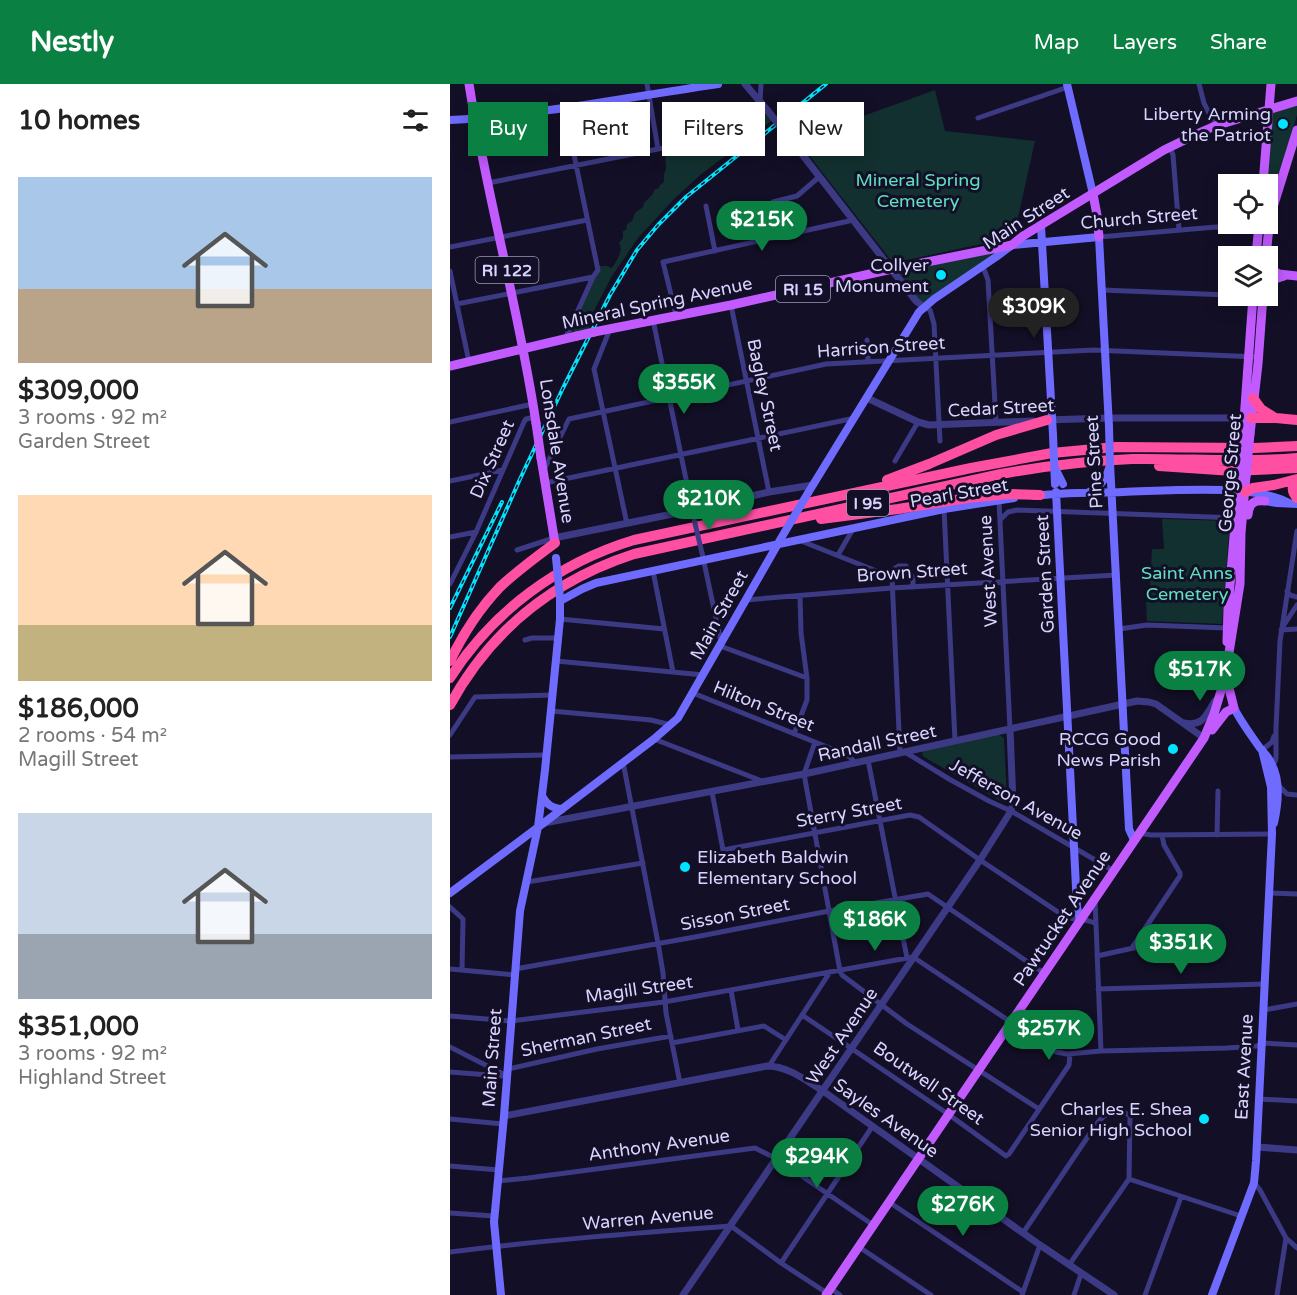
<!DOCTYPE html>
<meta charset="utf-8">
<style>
:root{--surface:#fff;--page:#f2f2f2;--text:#222;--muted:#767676;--accent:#0b8043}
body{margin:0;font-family:"Varela Round",sans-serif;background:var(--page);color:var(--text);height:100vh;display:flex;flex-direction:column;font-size:22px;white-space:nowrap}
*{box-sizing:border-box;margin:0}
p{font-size:20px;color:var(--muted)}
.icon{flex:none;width:33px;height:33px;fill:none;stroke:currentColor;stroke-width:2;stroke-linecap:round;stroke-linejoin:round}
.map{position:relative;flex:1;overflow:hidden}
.drawer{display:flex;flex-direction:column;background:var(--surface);width:450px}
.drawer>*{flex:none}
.hud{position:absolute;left:18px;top:18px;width:570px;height:54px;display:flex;gap:12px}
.tools{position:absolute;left:768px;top:90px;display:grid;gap:12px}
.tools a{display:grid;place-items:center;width:60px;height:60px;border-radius:0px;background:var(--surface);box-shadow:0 3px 15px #0003;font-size:30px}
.price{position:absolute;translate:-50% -51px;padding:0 14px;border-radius:21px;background:var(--accent);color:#fff;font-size:20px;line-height:39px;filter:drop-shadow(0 2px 3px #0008)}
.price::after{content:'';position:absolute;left:50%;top:36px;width:18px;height:14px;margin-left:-9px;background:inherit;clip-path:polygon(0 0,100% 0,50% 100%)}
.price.selected{background:#222;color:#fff}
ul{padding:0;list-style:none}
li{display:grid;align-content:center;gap:12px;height:318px;padding:0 18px}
li span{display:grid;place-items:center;height:186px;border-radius:0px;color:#555}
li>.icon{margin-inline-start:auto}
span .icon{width:108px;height:108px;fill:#fffc;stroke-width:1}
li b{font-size:26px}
h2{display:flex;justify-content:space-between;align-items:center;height:72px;padding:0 18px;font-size:26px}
.tag{padding:0 21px;border-radius:0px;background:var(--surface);box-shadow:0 3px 15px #0003;font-size:21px;line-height:54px}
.tag.selected{background:var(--accent);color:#fff}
header{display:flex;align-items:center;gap:36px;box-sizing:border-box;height:84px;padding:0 30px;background:var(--accent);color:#fff}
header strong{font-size:28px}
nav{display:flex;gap:33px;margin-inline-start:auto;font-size:21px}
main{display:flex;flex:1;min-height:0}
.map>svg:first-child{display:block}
.green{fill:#12302f}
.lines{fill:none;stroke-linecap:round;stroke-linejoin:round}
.minor{stroke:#3d3a85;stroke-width:5}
.tertiary{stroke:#3d3a85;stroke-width:7}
.secondary{stroke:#6f6bff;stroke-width:8}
.primary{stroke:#c25bff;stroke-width:9}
.motorway{stroke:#ff4fa3;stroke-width:10}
.rail-casing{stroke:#00e5ff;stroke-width:4}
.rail{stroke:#130f26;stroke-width:1.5;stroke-dasharray:4.5;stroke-linecap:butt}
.minor-bridge{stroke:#3d3a85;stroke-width:5}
.tertiary-bridge{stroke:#3d3a85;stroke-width:7}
.secondary-bridge{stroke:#6f6bff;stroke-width:8}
.primary-bridge{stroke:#c25bff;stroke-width:9}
.poi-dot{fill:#00e5ff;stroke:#130f26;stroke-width:2}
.labels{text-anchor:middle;stroke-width:6;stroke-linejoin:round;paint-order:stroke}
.shield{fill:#130f26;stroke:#9e99be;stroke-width:1.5}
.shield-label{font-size:16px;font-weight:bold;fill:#d9d4ff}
.poi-label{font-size:18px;fill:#d9d4ff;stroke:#130f26;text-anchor:end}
.park-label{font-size:18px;fill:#5fe0c0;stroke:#130f26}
.street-label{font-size:18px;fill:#d9d4ff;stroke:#130f26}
</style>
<header>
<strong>Nestly</strong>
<nav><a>Map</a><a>Layers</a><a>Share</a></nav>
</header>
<main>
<section class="drawer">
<h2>10 homes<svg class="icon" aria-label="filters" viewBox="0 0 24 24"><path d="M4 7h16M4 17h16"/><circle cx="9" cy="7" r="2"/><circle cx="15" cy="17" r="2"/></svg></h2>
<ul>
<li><span style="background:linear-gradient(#a9c7e8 60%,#b9a48a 0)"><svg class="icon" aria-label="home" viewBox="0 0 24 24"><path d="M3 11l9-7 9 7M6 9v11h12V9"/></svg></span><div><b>$309,000</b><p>3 rooms · 92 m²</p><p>Garden Street</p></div></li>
<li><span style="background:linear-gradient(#ffd9b3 70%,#c2b280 0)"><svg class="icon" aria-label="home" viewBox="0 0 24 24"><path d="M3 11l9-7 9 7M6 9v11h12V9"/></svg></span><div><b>$186,000</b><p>2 rooms · 54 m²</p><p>Magill Street</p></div></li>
<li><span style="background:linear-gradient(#c9d6e8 65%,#9aa5b1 0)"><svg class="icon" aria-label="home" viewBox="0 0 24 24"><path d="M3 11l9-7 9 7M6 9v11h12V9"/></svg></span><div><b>$351,000</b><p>3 rooms · 92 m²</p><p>Highland Street</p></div></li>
</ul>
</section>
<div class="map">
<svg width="847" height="1211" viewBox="0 0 847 1211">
<rect width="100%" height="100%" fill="#130f26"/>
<path class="green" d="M485 6 495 47 585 57 567 138V149L559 154 443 179 347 56Z
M847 21V31L818 130 817 100 823 29Z
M307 22 316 26 324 35 249 92 223 116 188 154 162 192 138 238 141 249 116 253 148 182H158L160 184 163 183C167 175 174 167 169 159L173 154V147L176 146 177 140 182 137 185 129 193 123 194 119 203 110 204 106 209 104 210 101 213 99 214 97V90L216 85 215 65 257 57Z
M556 161 476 223 443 188Z
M712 435 780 437 772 540 697 537 696 518H699L702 465H714Z
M548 650 554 654 557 716 554 719 474 673 472 670 473 667Z"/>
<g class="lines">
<path class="minor" d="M197 0 208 65
M749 0 754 19 765 42
M114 23 148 186 143 193 115 255
M528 34 618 3
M720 63 723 71 729 146
M38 99 208 65 259 57 264 55 310 18 311 0
M323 118 347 112 369 93
M256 122 265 167
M649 153 766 143 804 146 819 143
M0 163 137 136
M533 183 538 196 546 338
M0 187 19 278
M652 206 778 211
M7 220 143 193
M281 221 319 408
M474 223 480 226 484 240 490 357
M226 231 213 178 399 137 403 135
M203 236 243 429
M160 245 144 285 177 440
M417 256 418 277
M0 338 83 320
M445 377 468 338
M94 386 119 335 376 280 643 266 808 273
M0 397 53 386
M95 399 405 334
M549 417 560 645
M494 425 505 657
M550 436 558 428 567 426 788 434
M0 453 26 448
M351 457 439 492 442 494 450 669
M67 466 104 454
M252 469 271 558
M388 471 403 445
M203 487 223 588
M441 493 444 485 449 482H456L463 494V503
M0 500 26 448 74 338 76 335 85 333
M837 507 840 511 847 513
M295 516 442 504 667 491
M110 535 214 545
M832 544 847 521
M669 545 697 541 777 544
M831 546 847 545
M75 556 82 554H108
M270 562 357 594
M106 577 254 591
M243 609 397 671 401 674 405 679
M101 627 201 636 221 641
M344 650 357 616V594L351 549 350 512
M0 651 25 613 103 611
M204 655 312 697
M365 658 354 690 390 887 392 891 457 940 589 1025
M812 666 822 658 824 652
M455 668 499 695 539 717 561 727 664 787
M0 673 97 671
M418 676 457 874
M173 678 208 859 213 889 216 929 230 999
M820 681 825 678 826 674V644L830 557 847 447
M829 702 837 710 847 711
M262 708 273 766 460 731 469 733 530 776 617 834C626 835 639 835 646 840L651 967
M689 749 701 751 822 750
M767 751 768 707
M77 798 193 779
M818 809 847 810
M645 818 646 840
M0 823 13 835 12 886
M682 864 730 792V789L714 761 712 751
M647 872 756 848
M0 885 65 891
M65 885 245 853 379 827 478 810 594 889
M648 905 815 900
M281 906 288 946
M814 926 847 920
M352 931 498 1030 556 1072 559 1070 619 981 620 970
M0 932 61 937 214 918 463 873 606 968 617 970 651 967 777 964 807 962 813 959 847 961
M222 959 314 942 336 956
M0 963 57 992
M319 982 380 888
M58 985 147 965 221 952
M0 988 52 992
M809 1015 847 1017
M0 1035 53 1040
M0 1082 49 1086
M679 1095 791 1132
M48 1097 78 1094 305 1064 327 1075 423 1141
M804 1099 810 1106 836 1154 827 1211
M439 1118 573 1208
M0 1129 44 1132
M573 1149 641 1048C650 1034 663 1018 680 1032L679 1095
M836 1154 847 1164
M409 1163 481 1211
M0 1168C93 1156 187 1149 281 1142L331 1179 377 1209
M331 1179 422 1043
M619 1181 679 1095
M380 1204 390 1211
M572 1211 590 1161
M624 1211 631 1190
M695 1211 731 1113"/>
<path class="tertiary" d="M295 0 318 27
M341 56 466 217 474 223
M417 314 468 338 479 341 583 337
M597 336 658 334H799
M104 454 242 426 319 408 363 401
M734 639C753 643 756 631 765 617
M94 739 354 690 687 617 699 618 706 620 754 654
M54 1032 317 982C338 982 355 996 373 1007L590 1161 664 1211
M807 1063 847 1066
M233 1211 530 776 561 727 563 719 560 645"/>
<path class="secondary" d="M617 0 643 110
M0 36C90 31 179 13 268 0
M591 142 603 351
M660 379 679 745 684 756
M606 408 627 823 630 836
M639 408C651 403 656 395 659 384
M358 409 469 228 484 215 546 173 562 161 649 153 659 343
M585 412C613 408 644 409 673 408 715 407 804 399 839 419
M809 416 827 419 847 420
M110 517 132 505 146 499 494 425 564 414
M784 624C791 638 801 651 810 664 814 669 819 673 821 679 831 696 828 721 824 739
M92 712C97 721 102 724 112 725
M0 809 95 738 204 655 228 634 329 458
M51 1211 44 1138 54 1032 70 827 88 743 95 686 110 535V514
M762 1211 804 1099 806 1077 822 750 821 703 812 666"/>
<path class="primary" d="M19 0C37 114 69 225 86 339
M813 100 821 0
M643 110 647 131 649 153
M806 172 809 140
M816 172 820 133 847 46
M818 184 829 190 847 192
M818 200 825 195 834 192
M144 248 281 221 442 185 562 161 573 152 714 66 749 49 765 42 847 17
M0 282 127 252
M793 350 803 212
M800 350 808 280 813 212
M91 374 105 459
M798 431C799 419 804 416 815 417
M777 558 778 525 789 392
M762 646 776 628 784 624 778 600 777 581 790 500 791 449 796 392
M376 1211 754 654 764 630 777 587"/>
<path class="motorway" d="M803 314 811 325 825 334
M801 334H826L847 336
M709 382 783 387 847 384
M437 396 479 380 546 351 597 336
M847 396C841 402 842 408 847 414
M795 408 803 404 824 401 847 395
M371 435 448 425 518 414 559 410 590 411
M0 577C13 550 29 525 50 503 67 487 86 473 105 459
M0 594C43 527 108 479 184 456L521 384 602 369 666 363 804 364 847 362
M0 621C41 546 104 496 184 470L551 390C594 382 638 377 682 375 737 374 792 379 847 374"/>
<defs>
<path id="rail" d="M0 524 52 418
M0 553 70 395 113 304 160 211 187 166 208 141 236 113 376 0"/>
</defs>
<use href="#rail" class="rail-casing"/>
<use href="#rail" class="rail"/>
<path class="minor-bridge" d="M243 431 252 469"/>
<path class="tertiary-bridge" d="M318 27 341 56"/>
<path class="secondary-bridge" d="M659 343 660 379
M603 351 605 400
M606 386 613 400
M330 456 358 409
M106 474 110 514"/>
<path class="primary-bridge" d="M127 252 144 248
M86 339 91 374
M789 392 793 350
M796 392 800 350"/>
</g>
<g class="poi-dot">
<circle cx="833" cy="40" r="6"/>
<circle cx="491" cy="191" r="6"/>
<circle cx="723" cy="665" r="6"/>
<circle cx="235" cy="783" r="6"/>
<circle cx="754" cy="1035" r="6"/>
</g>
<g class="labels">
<g class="shield">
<rect x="25.5" y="173" width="63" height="26" rx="4.5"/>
<rect x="326" y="192" width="54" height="26" rx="4.5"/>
<rect x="397" y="406" width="42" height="26" rx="4.5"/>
</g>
<g class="shield-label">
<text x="57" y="192">RI 122</text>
<text x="353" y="211">RI 15</text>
<text x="418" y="425">I 95</text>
</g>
<g class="poi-label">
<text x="821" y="36">Liberty Arming<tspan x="821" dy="21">the Patriot</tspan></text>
<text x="479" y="187">Collyer<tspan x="479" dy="21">Monument</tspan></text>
<text x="711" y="661">RCCG Good<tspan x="711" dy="21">News Parish</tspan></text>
<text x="247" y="779" text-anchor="start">Elizabeth Baldwin<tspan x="247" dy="21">Elementary School</tspan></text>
<text x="742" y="1031">Charles E. Shea<tspan x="742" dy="21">Senior High School</tspan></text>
</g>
<g class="park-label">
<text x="468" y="102">Mineral Spring<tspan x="468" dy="21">Cemetery</tspan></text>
<text x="737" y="495">Saint Anns<tspan x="737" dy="21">Cemetery</tspan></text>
</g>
<g class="street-label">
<text transform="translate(576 134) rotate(-33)" y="6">Main Street</text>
<text transform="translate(689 134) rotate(-5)" y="6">Church Street</text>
<text transform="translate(207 219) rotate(-12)" y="6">Mineral Spring Avenue</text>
<text transform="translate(431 263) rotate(-4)" y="6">Harrison Street</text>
<text transform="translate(315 311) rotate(78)" y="6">Bagley Street</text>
<text transform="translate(551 324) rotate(-3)" y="6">Cedar Street</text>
<text transform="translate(107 367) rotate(81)" y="6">Lonsdale Avenue</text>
<text transform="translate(42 375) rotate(-66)" y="6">Dix Street</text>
<text transform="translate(644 378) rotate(-93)" y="6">Pine Street</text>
<text transform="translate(780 389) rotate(-85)" y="6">George Street</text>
<text transform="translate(509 409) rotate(-10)" y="6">Pearl Street</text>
<text transform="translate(538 487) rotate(-93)" y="6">West Avenue</text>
<text transform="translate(462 488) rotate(-4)" y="6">Brown Street</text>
<text transform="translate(595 490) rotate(-93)" y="6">Garden Street</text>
<text transform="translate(269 531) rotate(-61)" y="6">Main Street</text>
<text transform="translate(314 622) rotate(22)" y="6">Hilton Street</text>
<text transform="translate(427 659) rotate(-12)" y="6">Randall Street</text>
<text transform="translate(566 715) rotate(29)" y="6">Jefferson Avenue</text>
<text transform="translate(399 728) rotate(-10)" y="6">Sterry Street</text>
<text transform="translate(285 830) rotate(-11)" y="6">Sisson Street</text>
<text transform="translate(612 834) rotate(-56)" y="6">Pawtucket Avenue</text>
<text transform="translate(189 905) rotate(-8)" y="6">Magill Street</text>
<text transform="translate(392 952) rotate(-56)" y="6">West Avenue</text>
<text transform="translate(136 953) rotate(-12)" y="6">Sherman Street</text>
<text transform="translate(42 974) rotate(-86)" y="6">Main Street</text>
<text transform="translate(794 983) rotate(-87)" y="6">East Avenue</text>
<text transform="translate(479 999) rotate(35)" y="6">Boutwell Street</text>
<text transform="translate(436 1034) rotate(35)" y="6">Sayles Avenue</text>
<text transform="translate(209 1061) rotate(-8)" y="6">Anthony Avenue</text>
<text transform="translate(198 1134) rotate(-5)" y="6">Warren Avenue</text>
</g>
</g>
</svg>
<div class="tools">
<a><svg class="icon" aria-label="locate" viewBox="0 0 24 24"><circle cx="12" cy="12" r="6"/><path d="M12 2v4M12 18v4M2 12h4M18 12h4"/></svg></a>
<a><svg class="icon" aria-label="layers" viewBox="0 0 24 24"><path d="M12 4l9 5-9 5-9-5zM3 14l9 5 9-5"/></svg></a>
</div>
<b class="price" style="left:312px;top:168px">$215K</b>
<b class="price selected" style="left:584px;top:255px">$309K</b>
<b class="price" style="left:234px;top:331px">$355K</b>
<b class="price" style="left:259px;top:447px">$210K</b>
<b class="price" style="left:750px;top:618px">$517K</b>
<b class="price" style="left:425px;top:868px">$186K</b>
<b class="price" style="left:731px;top:891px">$351K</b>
<b class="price" style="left:599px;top:977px">$257K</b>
<b class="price" style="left:367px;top:1105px">$294K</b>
<b class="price" style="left:513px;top:1153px">$276K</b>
<div class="hud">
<a class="tag selected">Buy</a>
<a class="tag">Rent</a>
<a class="tag">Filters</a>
<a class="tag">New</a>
</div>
</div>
</main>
